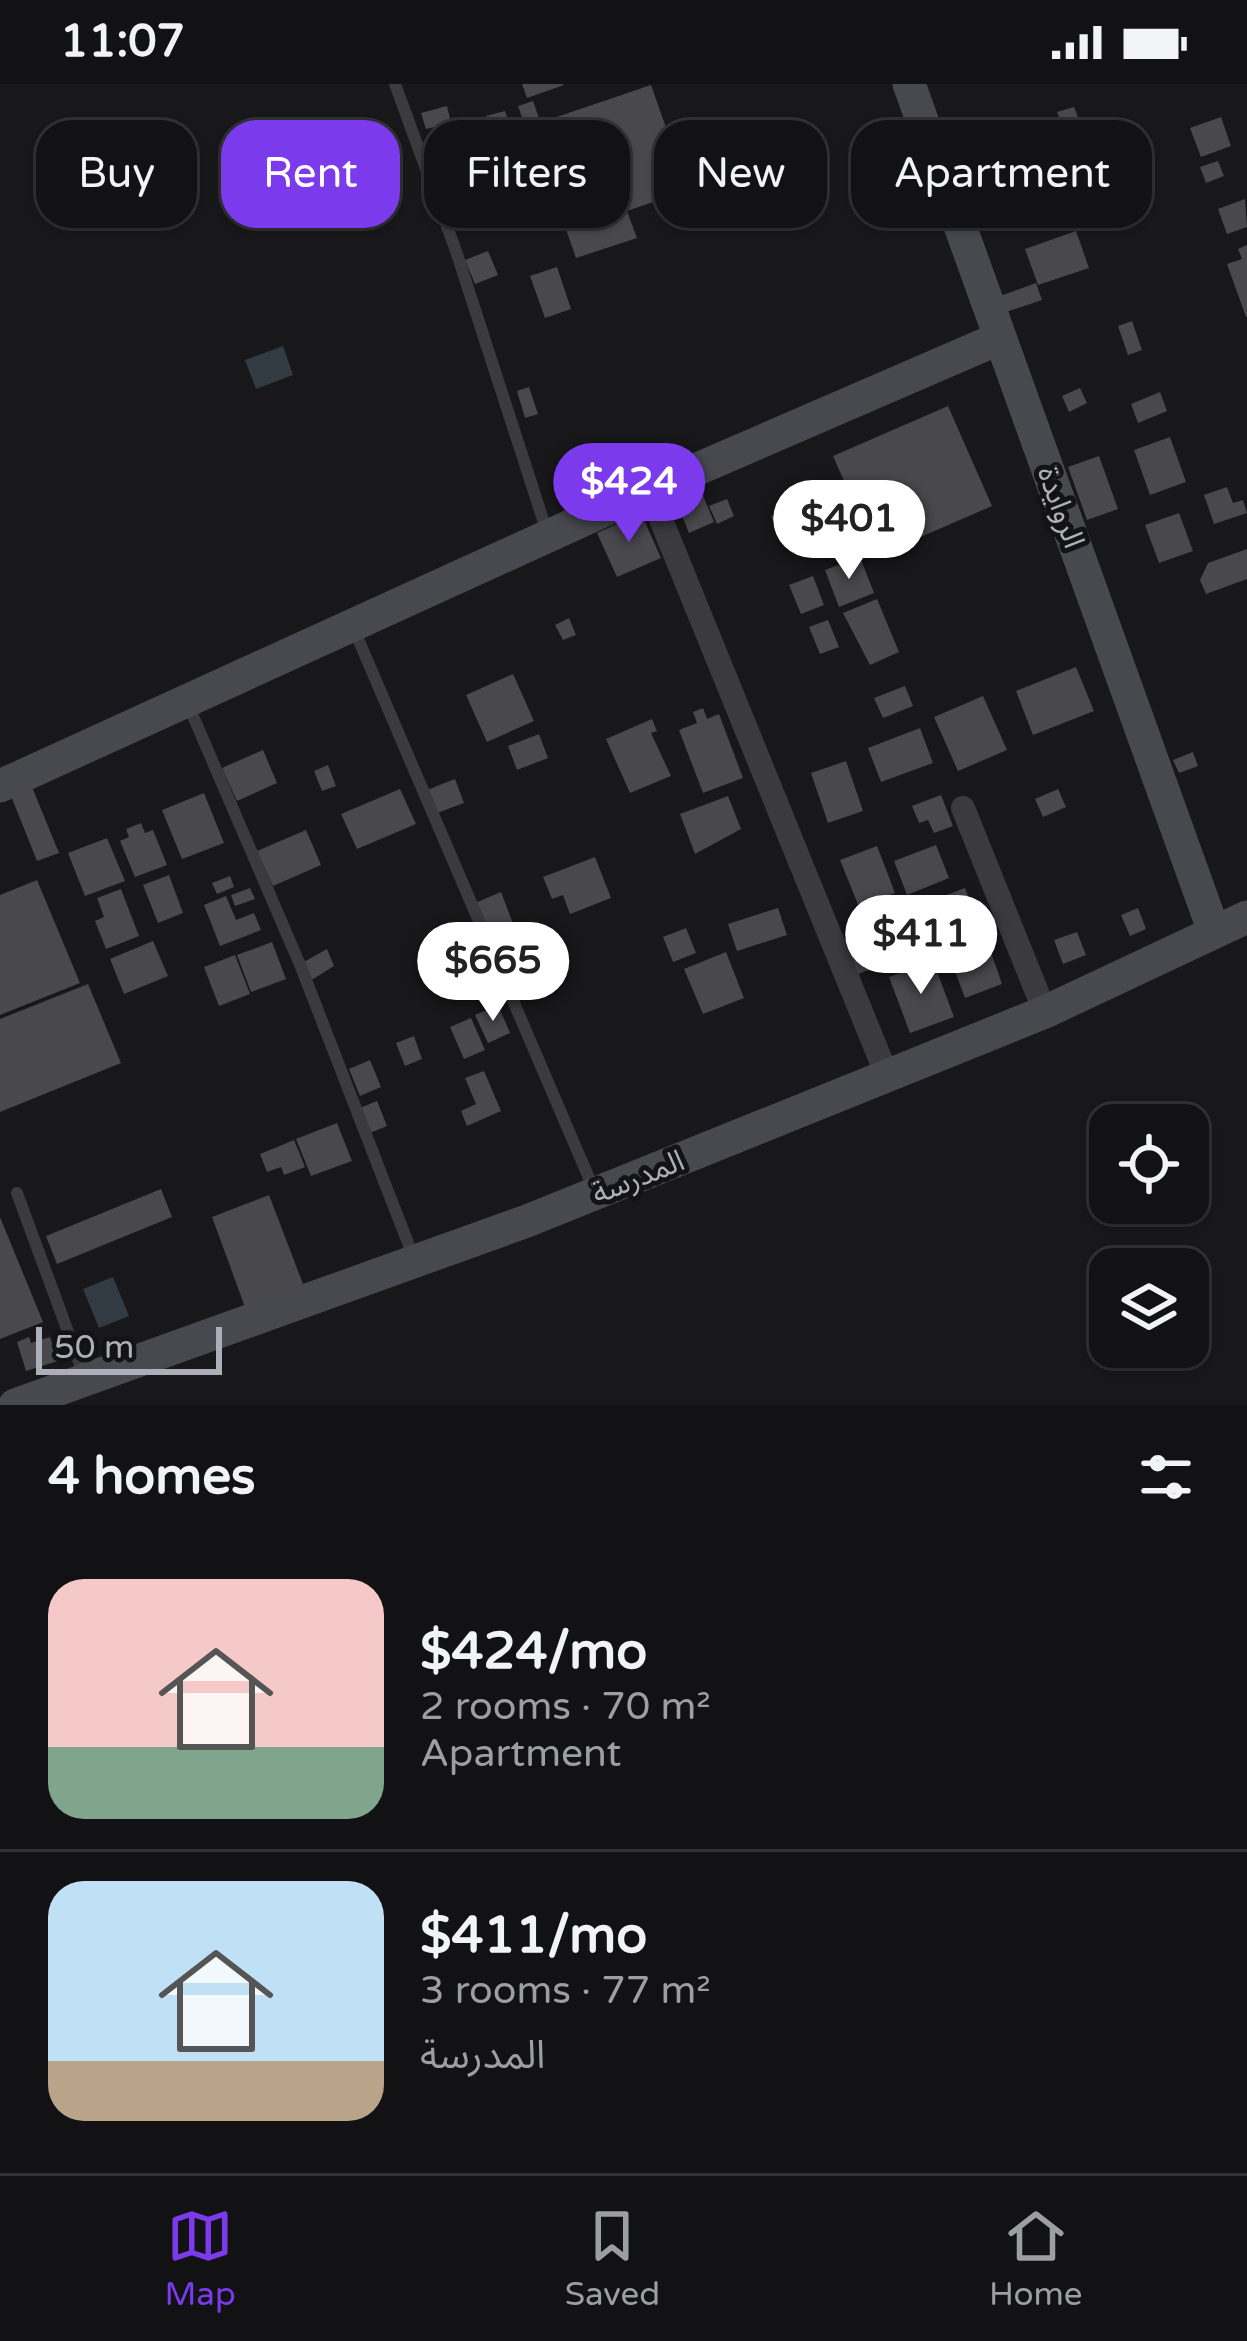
<!DOCTYPE html>
<meta charset="utf-8">
<style>
:root{--surface:#121214;--page:#1f2022;--text:#f1f3f6;--muted:#9c9ea0;--line:#313234;--accent:#7c3aed}
body{margin:0;font-family:"Varela Round","Noto Sans Arabic",sans-serif;background:var(--page);color:var(--text);height:100vh;display:flex;flex-direction:column;font-size:45px;white-space:nowrap}
*{box-sizing:border-box;margin:0}
p{font-size:39px;color:var(--muted)}
.icon{flex:none;width:66px;height:66px;fill:none;stroke:currentColor;stroke-width:2;stroke-linecap:round;stroke-linejoin:round}
.map{position:relative;height:1321px;overflow:hidden}
.panel{display:flex;flex-direction:column;background:var(--surface);flex:1}
.panel>*{flex:none}
.guide{position:absolute;left:36px;top:36px;width:1176px;height:108px;display:flex;gap:24px}
.fabs{position:absolute;left:1089px;top:1020px;display:grid;gap:24px}
.fabs a{display:grid;place-items:center;width:120px;height:120px;border-radius:24px;background:var(--surface);box-shadow:0 3px 9px #0004,0 0 0 3px var(--line);font-size:60px}
.scale{position:absolute;left:36px;bottom:30px;width:186px;box-sizing:border-box;padding-left:12px;border:6px solid #acafb9;border-top:0;font-size:33px;line-height:42px;white-space:nowrap;color:#acafb9;-webkit-text-stroke:9px #131315;paint-order:stroke}
.price{position:absolute;translate:-50% -102px;padding:0 27px;border-radius:42px;background:#fff;color:#222;font-size:39px;line-height:78px;filter:drop-shadow(0 3px 6px #0008)}
.price::after{content:'';position:absolute;left:50%;top:72px;width:36px;height:27px;margin-left:-18px;background:inherit;clip-path:polygon(0 0,100% 0,50% 100%)}
.price.selected{background:var(--accent);color:#fff}
ul{padding:0;list-style:none}
li{display:flex;align-items:center;gap:36px;height:300px;padding:0 48px}
li+li{border-top:3px solid var(--line)}
li span{display:grid;place-items:center;flex:none;width:336px;height:240px;border-radius:36px;color:#555}
li>.icon{margin-inline-start:auto}
span .icon{width:144px;height:144px;fill:#fffc;stroke-width:1}
li b{font-size:51px}
h2{display:flex;justify-content:space-between;align-items:center;height:144px;padding:0 48px;font-size:51px}
.chip{padding:0 42px;border-radius:36px;background:var(--surface);box-shadow:0 3px 9px #0004,0 0 0 3px var(--line);font-size:42px;line-height:108px}
.chip.selected{background:var(--accent);color:#fff}
.status{display:flex;justify-content:space-between;align-items:center;height:84px;padding:0 60px;background:var(--surface);direction:ltr}
.status svg{height:33px;fill:currentColor}
.dock{display:flex;justify-content:space-around;align-items:center;height:168px;border-top:3px solid var(--line);background:var(--surface);font-size:33px;color:var(--muted)}
.dock a{display:grid;justify-items:center;gap:6px}
.dock .selected{color:var(--accent)}
.map>svg:first-child{display:block}
.water{fill:#323b42}
.building{fill:#48484d}
.lines{fill:none;stroke-linecap:round;stroke-linejoin:round}
.lane{stroke:#3a3a3f;stroke-width:12}
.street{stroke:#3a3a3f;stroke-width:24}
.secondary{stroke:#48494f;stroke-width:33}
.labels{text-anchor:middle;stroke-width:10;stroke-linejoin:round;paint-order:stroke}
.street-label{font-size:30px;fill:#acafb9;stroke:#131315}
</style>
<div class="status"><b>11:07</b><svg viewBox="0 0 49 12"><path d="M0 12V9h3v3zM5 12V6h3v6zM10 12V3h3v9zM15 12V0h3v12zM26 1h20v11H26zM47 4h2v5h-2z"/></svg></div>
<div class="map">
<svg width="1247" height="1321" viewBox="0 0 1247 1321">
<rect width="100%" height="100%" fill="#18181a"/>
<path class="water" d="M283 262 293 291 256 305 245 276Z
M113 1193 129 1232 99 1244 83 1205Z"/>
<path class="building" d="M522 0H563L564 1 527 14Z
M651 1 670 55 683 50 693 78 680 83 688 106 627 127 637 154 576 174 530 42Z
M533 17 539 34 524 39 518 22Z
M447 22 451 39 426 45 421 29Z
M1074 23 1081 41 1064 47 1057 28Z
M505 27 510 43 491 49 486 32Z
M1221 33 1231 62 1201 73 1190 44Z
M522 56 536 96 499 108 486 69Z
M893 58 903 86 887 92 877 63Z
M1056 73 1070 110 1031 124 1017 87Z
M466 77 474 102 445 111 437 86Z
M1218 77 1224 92 1206 99 1200 83Z
M1131 87 1144 123 1096 140 1083 103Z
M986 114 992 132 970 140 964 122Z
M1075 115 1083 134 1055 145 1048 126Z
M1245 115 1247 143 1227 150 1218 125Z
M1076 147 1089 184 1038 201 1025 165Z
M1247 161V233H1246L1227 180 1242 175 1238 165Z
M488 167 498 191 475 200 465 176Z
M557 183 571 225 545 234 530 192Z
M1036 199 1042 216 1006 228 1000 212Z
M1132 237 1142 266 1128 271 1118 242Z
M529 303 538 330 525 334 517 307Z
M1080 304 1087 319 1069 328 1062 312Z
M1160 308 1167 327 1138 339 1131 320Z
M948 322 992 422 877 472 833 372Z
M1170 353 1186 398 1150 411 1134 366Z
M1099 372 1118 425 1087 436 1068 383Z
M699 402 714 438 689 449 674 412Z
M1227 403 1233 419 1243 416 1247 429 1214 440 1204 411Z
M727 415 734 432 717 440 709 422Z
M811 416 822 442 782 458 771 432Z
M641 429 661 474 617 493 597 449Z
M1179 429 1193 467 1159 479 1145 441Z
M1247 465V495L1206 510 1200 496 1208 479Z
M860 473 874 509 839 523 825 486Z
M813 492 824 521 801 530 789 501Z
M877 515 899 568 870 581 843 529Z
M569 534 576 551 563 556 555 541Z
M828 536 839 563 820 570 809 543Z
M1076 583 1094 627 1033 651 1016 607Z
M513 590 534 637 487 658 466 611Z
M905 602 913 622 883 634 874 614Z
M983 612 1007 666 958 687 934 633Z
M703 624 707 635 719 630 743 694 703 709 679 646 697 639 693 628Z
M652 635 657 647 651 649 671 692 630 709 606 655Z
M920 644 933 679 881 698 868 664Z
M539 650 548 674 517 686 508 662Z
M263 666 277 699 237 717 222 684Z
M1193 668 1198 682 1179 689 1173 676Z
M846 677 863 727 828 739 811 689Z
M328 681 336 702 322 707 314 687Z
M455 695 464 719 437 729 427 706Z
M32 703 59 769 37 777 11 712Z
M400 705 416 740 357 765 341 730Z
M1058 705 1066 723 1043 733 1035 715Z
M204 709 224 759 182 775 162 726Z
M941 711 953 742 934 749 928 736 919 739 912 722Z
M728 712 741 745 695 770 680 730Z
M141 739 145 749 153 746 167 781 135 793 120 757 129 753 126 745Z
M306 746 321 781 273 802 257 767Z
M107 754 125 797 85 812 68 769Z
M936 761 949 794 907 811 894 777Z
M877 762 895 809 859 823 840 776Z
M595 773 611 814 570 830 563 811 552 815 543 793Z
M169 791 183 829 158 839 143 801Z
M230 792 234 803 217 810 212 799Z
M37 796 80 899 0 931V811Z
M250 804 255 815 235 822 231 811Z
M965 804 982 848 942 863 925 819Z
M121 805 139 852 106 865 95 837 104 833 97 814Z
M501 808 514 842 488 852 475 819Z
M226 812 236 836 254 829 261 846 220 862 204 821Z
M778 824 787 851 737 867 728 840Z
M1138 824 1146 845 1130 852 1121 831Z
M885 839 899 873 886 878 872 844Z
M686 844 696 869 673 878 663 853Z
M869 846 883 880 856 891 842 857Z
M1077 848 1086 871 1063 880 1054 856Z
M153 857 168 892 124 910 110 875Z
M987 857 1002 900 965 914 949 871Z
M272 858 286 895 251 908 237 871Z
M932 860 935 870 909 879 906 869Z
M327 865 334 882 310 897 302 879Z
M726 868 744 914 703 930 684 885Z
M235 871 250 910 219 922 204 883Z
M933 877 954 933 910 949 889 893Z
M88 900 121 979 0 1028V935Z
M498 921 510 949 488 959 475 931Z
M471 934 485 966 464 975 450 943Z
M414 952 422 975 405 982 396 959Z
M370 976 381 1003 360 1012 349 985Z
M484 987 501 1027 467 1042 461 1027 476 1020 465 994Z
M377 1017 387 1042 370 1049 360 1024Z
M337 1039 352 1077 311 1092 296 1055Z
M294 1056 305 1083 284 1091 281 1083 267 1088 260 1070Z
M161 1105 172 1133 57 1180 46 1152Z
M269 1111 303 1200 245 1223 212 1133Z
M0 1133 43 1238 0 1255Z
M29 1253 31 1259 50 1253 58 1277 26 1287 17 1258Z"/>
<g class="lines">
<path class="lane" d="M395 0 456 167 548 451
M353 543 595 1108
M187 618 301 883 415 1177
M17 1109 85 1294"/>
<path class="street" d="M649 406 888 994
M963 724 1045 928"/>
<path class="secondary" d="M909 0 1213 845
M0 702 649 406 1000 254
M15 1321 527 1137 1045 928 1247 833"/>
</g>
<g class="labels">
<g class="street-label">
<text transform="translate(1061 423) rotate(70)" y="10">الروايدة</text>
<text transform="translate(638 1093) rotate(-22)" y="10">المدرسة</text>
</g>
</g>
</svg>
<div class="fabs">
<a><svg class="icon" aria-label="locate" viewBox="0 0 24 24"><circle cx="12" cy="12" r="6"/><path d="M12 2v4M12 18v4M2 12h4M18 12h4"/></svg></a>
<a><svg class="icon" aria-label="layers" viewBox="0 0 24 24"><path d="M12 4l9 5-9 5-9-5zM3 14l9 5 9-5"/></svg></a>
</div>
<div class="scale">50 m</div>
<b class="price selected" style="left:629px;top:461px">$424</b>
<b class="price" style="left:849px;top:498px">$401</b>
<b class="price" style="left:921px;top:913px">$411</b>
<b class="price" style="left:493px;top:940px">$665</b>
<div class="guide">
<a class="chip">Buy</a>
<a class="chip selected">Rent</a>
<a class="chip">Filters</a>
<a class="chip">New</a>
<a class="chip">Apartment</a>
</div>
</div>
<section class="panel">
<h2>4 homes<svg class="icon" aria-label="filters" viewBox="0 0 24 24"><path d="M4 7h16M4 17h16"/><circle cx="9" cy="7" r="2"/><circle cx="15" cy="17" r="2"/></svg></h2>
<ul>
<li><span style="background:linear-gradient(#f6c9c9 70%,#7fa58c 0)"><svg class="icon" aria-label="home" viewBox="0 0 24 24"><path d="M3 11l9-7 9 7M6 9v11h12V9"/></svg></span><div><b>$424/mo</b><p>2 rooms · 70 m²</p><p>Apartment</p></div></li>
<li><span style="background:linear-gradient(#bfe0f5 75%,#b9a48a 0)"><svg class="icon" aria-label="home" viewBox="0 0 24 24"><path d="M3 11l9-7 9 7M6 9v11h12V9"/></svg></span><div><b>$411/mo</b><p>3 rooms · 77 m²</p><p>المدرسة</p></div></li>
</ul>
</section>
<nav class="dock">
<a class="selected"><svg class="icon" aria-label="map" viewBox="0 0 24 24"><path d="M3 6l6-2 6 2 6-2v14l-6 2-6-2-6 2zM9 4v14M15 6v14"/></svg>Map</a>
<a><svg class="icon" aria-label="saved" viewBox="0 0 24 24"><path d="M7 4h10v16l-5-4-5 4z"/></svg>Saved</a>
<a><svg class="icon" aria-label="home" viewBox="0 0 24 24"><path d="M3 11l9-7 9 7M6 9v11h12V9"/></svg>Home</a>
</nav>
